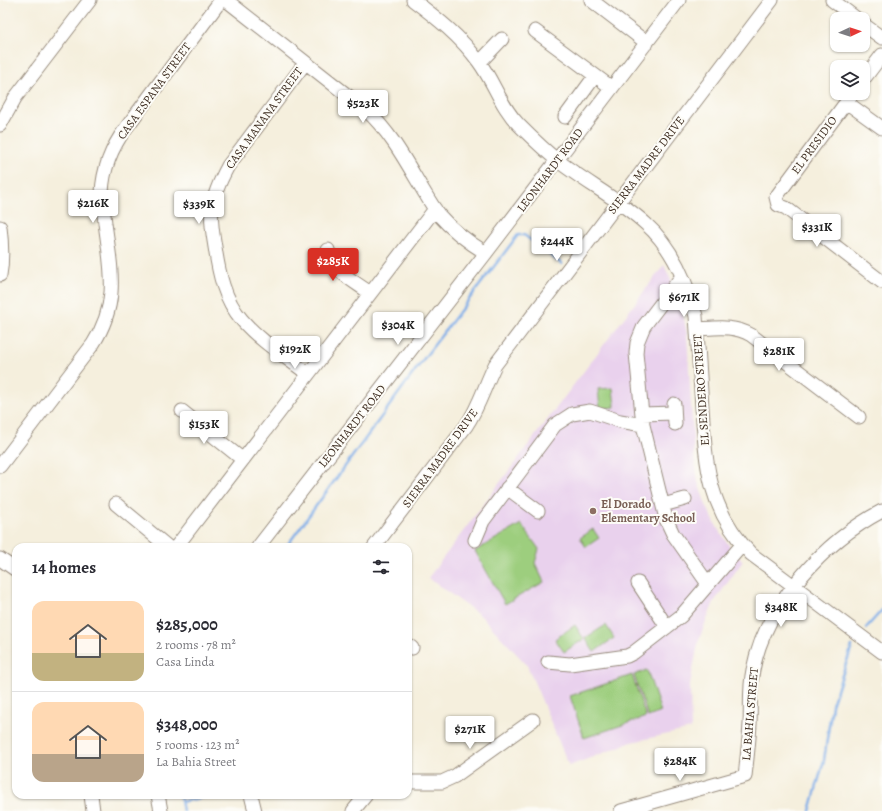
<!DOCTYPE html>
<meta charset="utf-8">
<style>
:root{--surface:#fff;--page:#f2f2f3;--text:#2b2b33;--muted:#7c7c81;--line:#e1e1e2;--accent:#d93025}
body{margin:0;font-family:Alegreya,serif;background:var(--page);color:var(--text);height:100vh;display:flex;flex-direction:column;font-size:15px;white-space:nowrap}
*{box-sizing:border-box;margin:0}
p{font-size:13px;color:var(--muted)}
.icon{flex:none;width:22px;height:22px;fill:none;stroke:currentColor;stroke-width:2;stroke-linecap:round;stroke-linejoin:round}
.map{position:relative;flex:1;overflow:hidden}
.panel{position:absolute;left:12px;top:543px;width:400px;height:256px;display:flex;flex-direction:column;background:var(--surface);border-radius:12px;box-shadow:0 1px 3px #0004}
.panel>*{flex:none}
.needle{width:26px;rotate:86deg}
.buttons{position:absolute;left:830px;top:12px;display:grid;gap:8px}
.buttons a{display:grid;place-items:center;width:40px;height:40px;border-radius:8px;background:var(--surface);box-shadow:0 1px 3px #0004;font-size:20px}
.price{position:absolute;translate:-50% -34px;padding:0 9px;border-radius:4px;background:#fff;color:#222;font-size:13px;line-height:26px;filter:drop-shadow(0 1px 2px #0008)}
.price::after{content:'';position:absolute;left:50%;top:24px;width:12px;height:9px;margin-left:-6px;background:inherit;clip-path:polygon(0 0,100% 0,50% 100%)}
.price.selected{background:var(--accent);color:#fff}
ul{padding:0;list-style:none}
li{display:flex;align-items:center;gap:12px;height:100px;padding:0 20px}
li+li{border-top:1px solid var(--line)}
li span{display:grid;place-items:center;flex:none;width:112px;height:80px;border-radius:12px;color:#555}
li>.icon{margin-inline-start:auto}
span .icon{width:48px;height:48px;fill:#fffc;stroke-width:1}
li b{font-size:17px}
h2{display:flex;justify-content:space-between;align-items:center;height:48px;padding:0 20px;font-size:17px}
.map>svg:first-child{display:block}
.built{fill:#e9d1ed}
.green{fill:#9dce7e;stroke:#6c7c4e}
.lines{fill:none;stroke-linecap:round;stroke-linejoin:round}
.stream{stroke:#7eade8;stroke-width:2.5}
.minor-casing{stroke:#988c7e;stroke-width:15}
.minor{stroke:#fff;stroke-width:13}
.education-dot{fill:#8d6e63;stroke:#fdfcf7;stroke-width:1.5}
.labels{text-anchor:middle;stroke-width:4;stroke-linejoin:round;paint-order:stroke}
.street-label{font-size:12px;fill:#3b2a1e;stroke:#fdfcf7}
.education-label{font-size:12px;font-weight:bold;fill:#785e54;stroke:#fdfcf7;text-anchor:start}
</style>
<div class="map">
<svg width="882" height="811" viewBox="0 0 882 811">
<rect width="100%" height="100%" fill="#fdfcf7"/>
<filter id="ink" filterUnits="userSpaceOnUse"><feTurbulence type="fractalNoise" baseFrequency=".025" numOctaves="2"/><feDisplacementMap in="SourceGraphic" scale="8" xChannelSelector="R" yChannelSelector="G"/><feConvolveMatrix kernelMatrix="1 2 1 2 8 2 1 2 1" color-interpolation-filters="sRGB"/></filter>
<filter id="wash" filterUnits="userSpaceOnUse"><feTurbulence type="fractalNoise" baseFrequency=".012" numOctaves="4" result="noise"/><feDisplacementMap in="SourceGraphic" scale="16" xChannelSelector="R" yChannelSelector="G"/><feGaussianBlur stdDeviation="0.9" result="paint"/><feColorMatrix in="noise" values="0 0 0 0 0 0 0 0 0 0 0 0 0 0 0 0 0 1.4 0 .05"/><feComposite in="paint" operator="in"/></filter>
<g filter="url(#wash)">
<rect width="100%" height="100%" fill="#f5efdd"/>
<path class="built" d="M664 265 678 296 683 314 687 334 694 456 698 482 706 505 718 529 732 550 743 561 714 602 699 639 690 684 691 729 632 742 569 766 527 665 480 615 428 578Z"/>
<path class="green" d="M613 388 615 407 600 409 598 389Z
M521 524 539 549 535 563 544 582 505 604 475 551Z
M593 529 599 538 586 547 580 538Z
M575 625 584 639 564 652 555 639Z
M606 625 614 638 594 652 585 638Z
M647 670 661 712 648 717 634 675Z
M632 675 646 717 584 738 570 696Z"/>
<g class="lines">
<path class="stream" d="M286 547 428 353 518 235H524L562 264
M866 628 882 610
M180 795 183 811
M181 802 215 795
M810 811 824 760 832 705 852 646"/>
</g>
</g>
<g filter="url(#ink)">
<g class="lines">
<defs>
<path id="minor" d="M226 0 366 110C398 139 414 179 438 214 452 230 468 242 486 253
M413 0C437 18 461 37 479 62 494 82 501 107 519 125 531 137 544 150 557 160 586 183 619 199 646 224 673 248 687 282 696 316 698 346 700 377 702 407 706 466 708 509 751 554L882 652
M591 0 647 43
M832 0 857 19
M863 24 882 38
M535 31 612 88
M480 62 502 39
M305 63 228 166C221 179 214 193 212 208 210 221 213 234 215 247 219 274 224 299 242 320 260 341 286 357 308 374
M863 80 882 55
M853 93 776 197 778 205 786 208 882 282
M846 102 882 128
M565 117 595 76
M0 125 15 98 90 0
M0 227C2 243 3 259 0 275
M328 250C332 271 354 281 370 293
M682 276 644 326 637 343 636 353 643 425 666 519 673 534 708 584
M697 329C717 328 733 325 751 335L859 417
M674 404 675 424
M182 411 242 459
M642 414 674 413
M0 466 93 344C120 302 111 269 105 223 104 213 102 203 102 193 103 169 112 147 126 128L221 0
M507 488 538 511
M116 504 168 547
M663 505 685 499
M475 540 483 521 555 425 572 414 590 411 620 421 643 425
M176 547 435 209
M258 547 486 253 679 0
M374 547 466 426C479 407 485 385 495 365L772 0
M0 559 16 570
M638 583 667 627
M408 645 412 648
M548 662 570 664 627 656 633 653 681 616 742 545
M408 782H442L455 776 533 720
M91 795 93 811
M158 795 161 811
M251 795 255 811
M353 811 366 795
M621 811 745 776C747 759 749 742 750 724 751 706 749 688 753 670 765 605 825 541 882 511"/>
</defs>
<use href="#minor" class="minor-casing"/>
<use href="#minor" class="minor"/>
</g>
</g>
<circle class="education-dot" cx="593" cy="511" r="4"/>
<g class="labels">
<g class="street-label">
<text transform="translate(154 91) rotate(-54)" y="4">CASA ESPANA STREET</text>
<text transform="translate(264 118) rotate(-54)" y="4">CASA MANANA STREET</text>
<text transform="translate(814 145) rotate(-54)" y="4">EL PRESIDIO</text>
<text transform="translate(646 165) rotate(-53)" y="4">SIERRA MADRE DRIVE</text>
<text transform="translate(550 170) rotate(-53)" y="4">LEONHARDT ROAD</text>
<text transform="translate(701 390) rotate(-94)" y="4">EL SENDERO STREET</text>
<text transform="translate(352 426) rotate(-52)" y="4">LEONHARDT ROAD</text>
<text transform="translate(440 458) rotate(-54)" y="4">SIERRA MADRE DRIVE</text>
<text transform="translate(750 714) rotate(-85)" y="4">LA BAHIA STREET</text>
</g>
<g class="education-label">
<text x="601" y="508">El Dorado<tspan x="601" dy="14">Elementary School</tspan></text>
</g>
</g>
</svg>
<div class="buttons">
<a><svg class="needle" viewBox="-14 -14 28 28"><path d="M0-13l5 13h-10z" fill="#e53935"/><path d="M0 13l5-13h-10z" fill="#7c7c81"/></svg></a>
<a><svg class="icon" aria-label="layers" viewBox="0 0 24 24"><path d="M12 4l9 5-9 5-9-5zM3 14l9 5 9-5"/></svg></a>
</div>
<b class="price" style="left:363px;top:124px">$523K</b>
<b class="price" style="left:93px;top:224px">$216K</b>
<b class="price" style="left:199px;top:225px">$339K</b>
<b class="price" style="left:817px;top:248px">$331K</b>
<b class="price" style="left:557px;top:262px">$244K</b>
<b class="price selected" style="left:333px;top:282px">$285K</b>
<b class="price" style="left:684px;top:318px">$671K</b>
<b class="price" style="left:398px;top:346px">$304K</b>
<b class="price" style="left:295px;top:370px">$192K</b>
<b class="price" style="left:779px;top:372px">$281K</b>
<b class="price" style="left:204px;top:445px">$153K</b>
<b class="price" style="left:781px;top:628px">$348K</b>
<b class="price" style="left:470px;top:750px">$271K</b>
<b class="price" style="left:680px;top:782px">$284K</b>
<section class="panel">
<h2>14 homes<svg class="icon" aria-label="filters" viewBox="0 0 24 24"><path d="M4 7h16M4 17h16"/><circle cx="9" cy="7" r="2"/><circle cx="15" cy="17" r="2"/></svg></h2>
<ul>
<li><span style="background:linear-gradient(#ffd9b3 65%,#c2b280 0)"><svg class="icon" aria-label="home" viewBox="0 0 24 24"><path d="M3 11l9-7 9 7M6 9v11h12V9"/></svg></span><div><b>$285,000</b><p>2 rooms · 78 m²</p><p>Casa Linda</p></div></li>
<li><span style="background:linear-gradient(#ffd9b3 65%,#b9a48a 0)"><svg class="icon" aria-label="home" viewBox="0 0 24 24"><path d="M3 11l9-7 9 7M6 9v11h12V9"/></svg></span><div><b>$348,000</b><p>5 rooms · 123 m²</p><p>La Bahia Street</p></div></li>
</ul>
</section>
</div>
